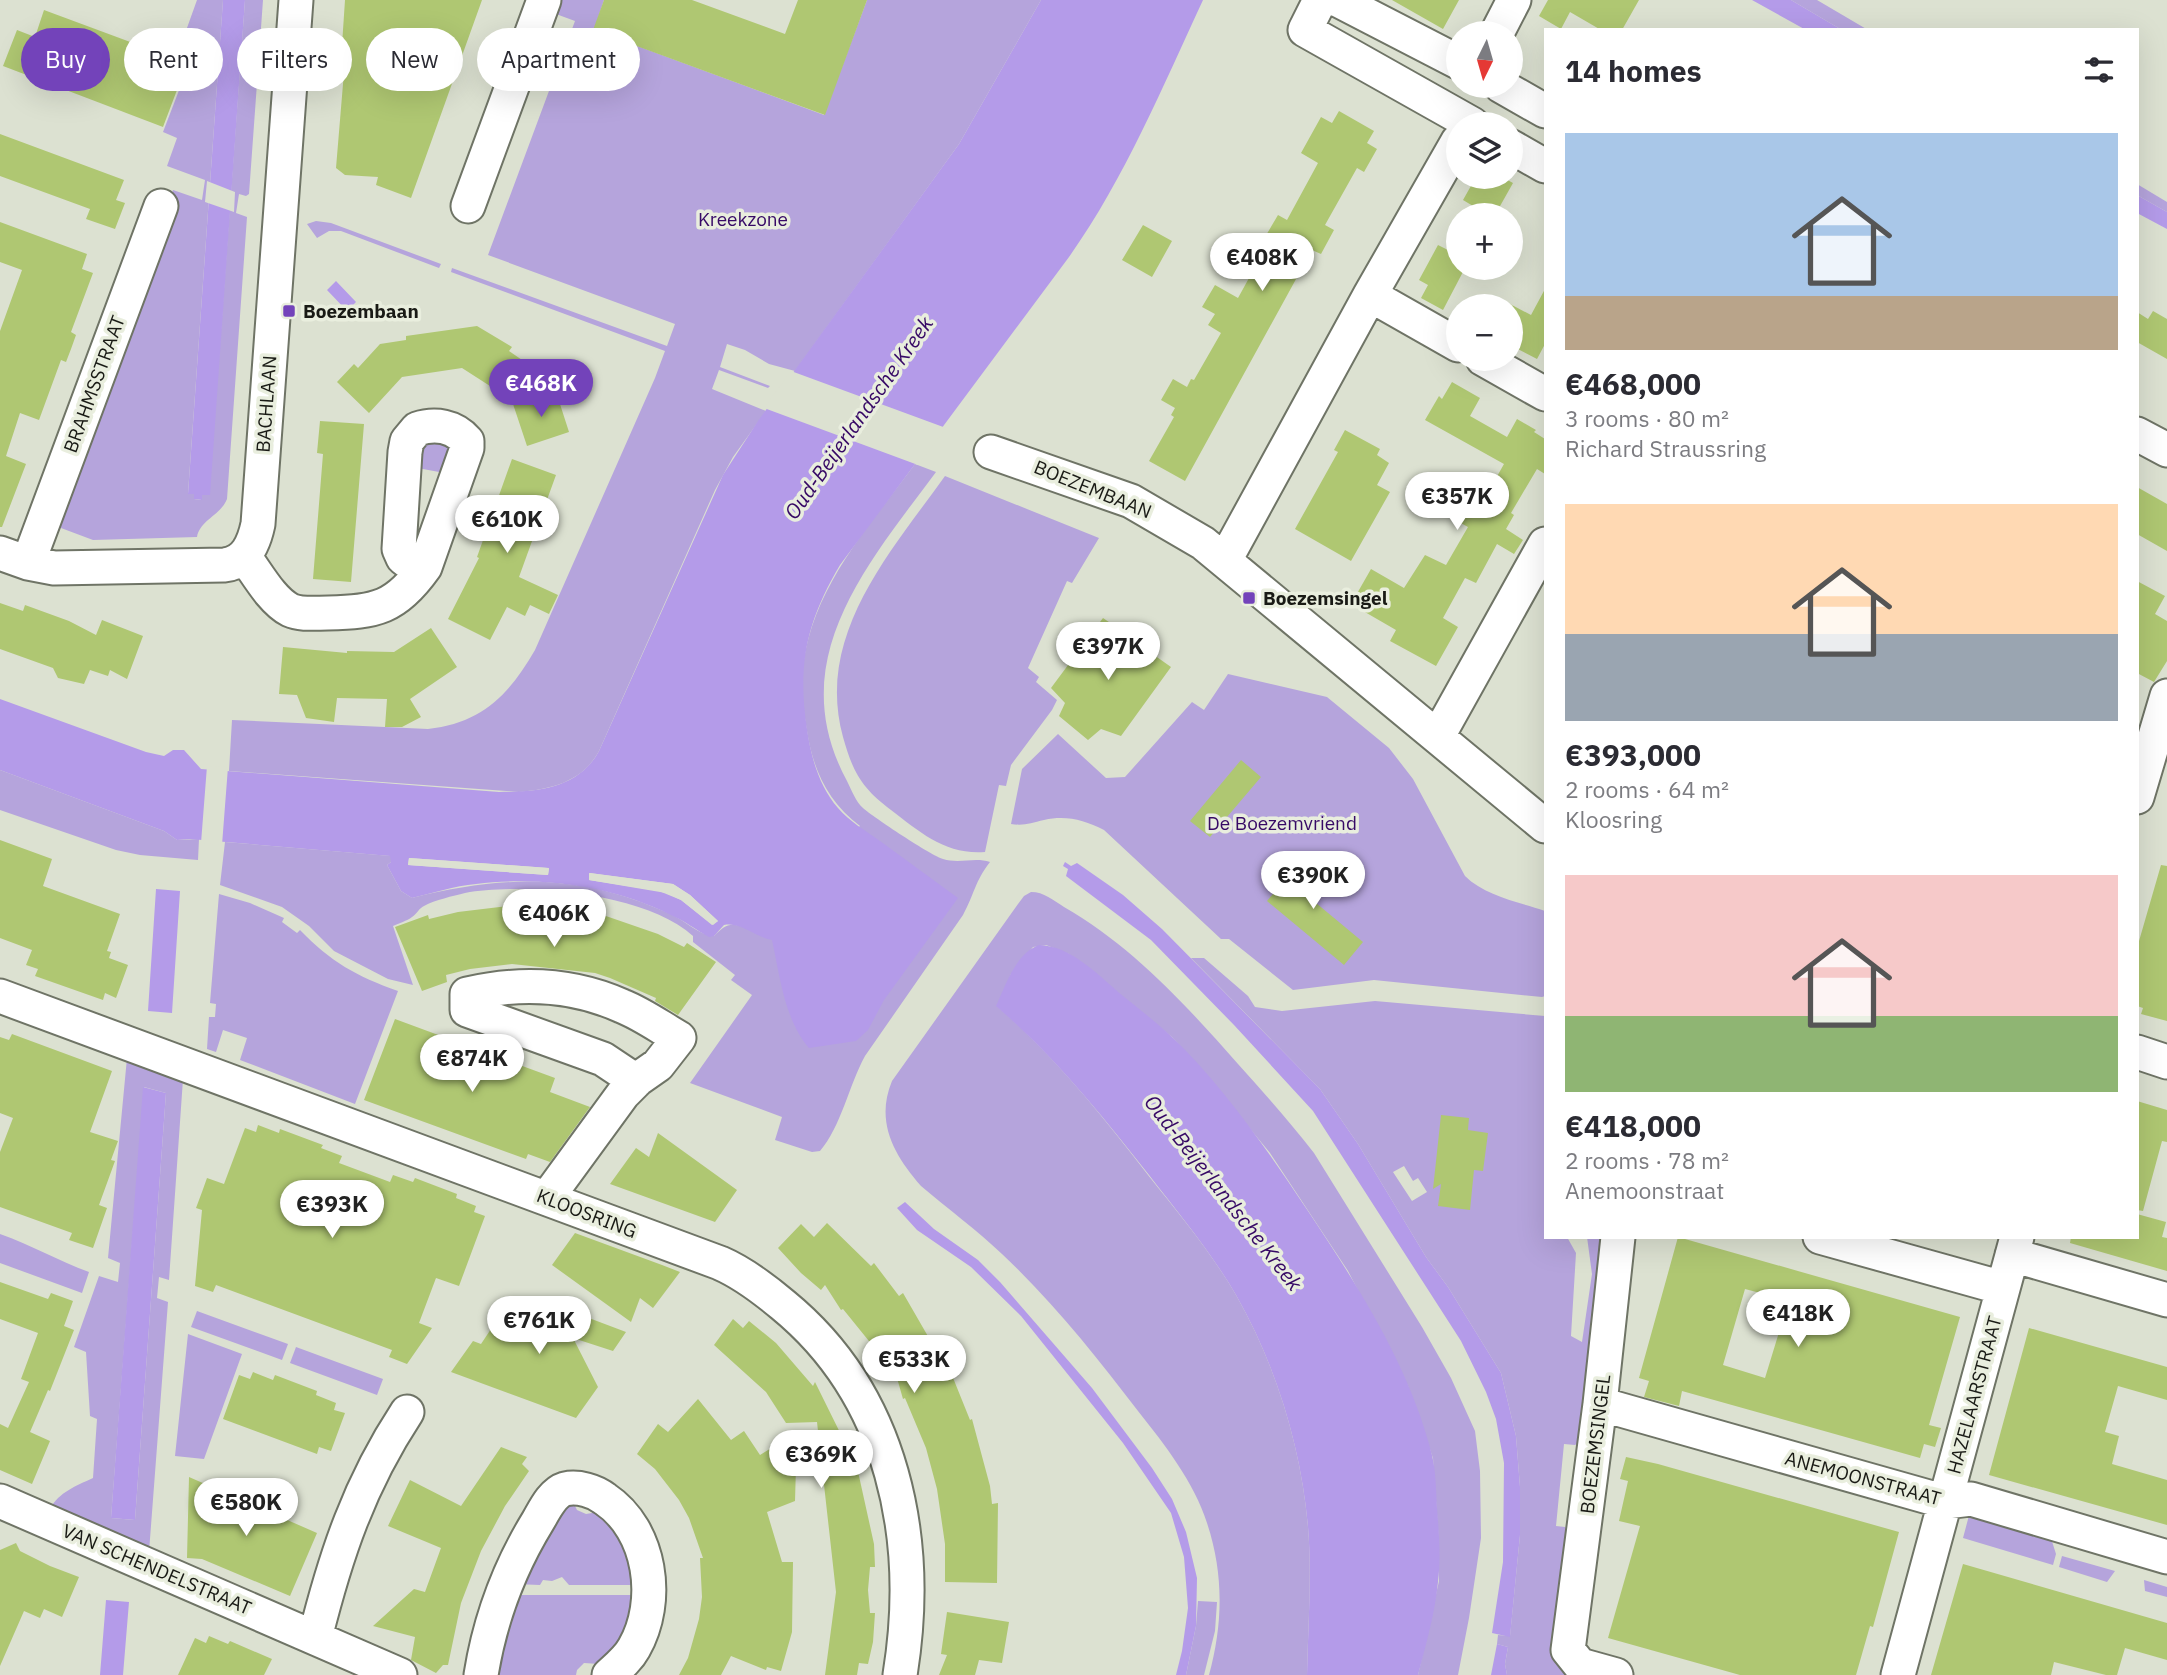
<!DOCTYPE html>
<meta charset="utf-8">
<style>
:root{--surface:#fff;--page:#f7f7f7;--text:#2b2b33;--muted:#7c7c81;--accent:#7343ba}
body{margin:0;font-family:"IBM Plex Sans",sans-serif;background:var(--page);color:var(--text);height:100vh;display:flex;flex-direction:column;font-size:26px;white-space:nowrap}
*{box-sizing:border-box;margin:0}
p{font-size:23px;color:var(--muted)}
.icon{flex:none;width:38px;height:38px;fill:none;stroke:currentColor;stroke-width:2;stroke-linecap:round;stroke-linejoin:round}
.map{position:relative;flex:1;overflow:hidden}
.sheet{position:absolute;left:1544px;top:28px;width:595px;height:1211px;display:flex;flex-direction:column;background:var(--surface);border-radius:0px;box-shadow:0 7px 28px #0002}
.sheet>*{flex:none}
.top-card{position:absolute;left:21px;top:28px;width:665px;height:63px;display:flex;gap:14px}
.needle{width:46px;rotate:185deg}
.buttons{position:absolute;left:1446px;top:21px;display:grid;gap:14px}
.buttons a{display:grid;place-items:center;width:77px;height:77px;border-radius:50%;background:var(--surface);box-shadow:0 7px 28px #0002;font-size:35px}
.price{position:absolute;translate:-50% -60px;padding:0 16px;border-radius:24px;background:#fff;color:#222;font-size:23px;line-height:46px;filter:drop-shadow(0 2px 4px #0008)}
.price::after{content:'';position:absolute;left:50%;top:42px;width:21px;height:16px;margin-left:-10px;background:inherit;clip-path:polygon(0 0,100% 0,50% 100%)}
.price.selected{background:var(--accent);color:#fff}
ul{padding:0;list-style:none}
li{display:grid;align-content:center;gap:14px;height:371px;padding:0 21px}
li span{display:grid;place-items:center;height:217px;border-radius:0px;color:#555}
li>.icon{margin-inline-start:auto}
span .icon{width:126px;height:126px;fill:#fffc;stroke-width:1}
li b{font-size:30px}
h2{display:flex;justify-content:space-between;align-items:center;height:84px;padding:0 21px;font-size:30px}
.tag{padding:0 24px;border-radius:32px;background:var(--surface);box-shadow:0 7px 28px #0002;font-size:24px;line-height:63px}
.tag.selected{background:var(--accent);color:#fff}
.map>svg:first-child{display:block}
.green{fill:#b5a4dc;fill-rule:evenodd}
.water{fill:#b49be9;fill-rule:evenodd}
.pier{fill:#dce1d1}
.building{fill:#afc772;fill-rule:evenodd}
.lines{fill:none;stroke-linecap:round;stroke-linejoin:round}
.minor-casing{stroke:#6f7466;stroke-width:37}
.minor{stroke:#fff;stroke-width:33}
.poi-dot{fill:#7343ba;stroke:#e9eede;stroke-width:2.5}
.labels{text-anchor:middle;stroke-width:7;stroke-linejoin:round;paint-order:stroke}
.park-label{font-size:19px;fill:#370a66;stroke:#e9eede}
.poi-label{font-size:19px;font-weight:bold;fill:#191a15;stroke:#e9eede;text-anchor:start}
.street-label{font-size:19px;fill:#191a15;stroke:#e9eede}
.water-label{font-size:21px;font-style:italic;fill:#360865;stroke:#e9eede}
</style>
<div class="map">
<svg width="2167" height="1675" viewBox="0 0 2167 1675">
<rect width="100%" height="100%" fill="#dce1d1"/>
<path class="green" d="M197 0H223L188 493 194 494V499L201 500 202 495H209L245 0H263L249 194 246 196 239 194 236 213 247 217 227 499C221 515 200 520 197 537L93 540 53 525 173 190 202 200 205 180 167 166 177 138 163 132 191 59 178 53Z
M561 0H604L594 30 824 115 867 0H1041L959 144 795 371 769 364 745 350 727 344 720 367 770 386 768 388 719 370 712 389 766 411 733 457 715 490 599 751C582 782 552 789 519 792L229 771 232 720 428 729C482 723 509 695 535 650L655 378 665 351 451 272 452 268 667 346 675 324 488 255 575 21 556 14Z
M1791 0H1817L1868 30H1842Z
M2137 184 2167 202V212L2137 195Z
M316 221 331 223 441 264 439 268 341 231H329L317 238 307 224Z
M452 437 450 474 412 467 415 443Z
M915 464 936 472C867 565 782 661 847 781 851 789 856 802 863 808 873 817 932 856 943 859 959 864 975 857 990 862 975 881 974 895 963 915L865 1056C849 1085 841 1127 820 1151L812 1152 775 1140 782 1117 690 1083 752 995 731 980 735 975 693 942V936C646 893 525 882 465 893 453 896 435 900 424 906 419 908 417 914 412 917 407 921 399 923 393 926L413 985 388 979 334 951 309 926 282 907 220 885 225 842 391 856V862L387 865 401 891 412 898C492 878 562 873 641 902 651 906 661 910 671 914 685 921 699 935 714 936 724 926 730 921 745 928L860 826C828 802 813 770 807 731 805 719 803 706 802 694 799 602 864 533 915 464Z
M945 476 1099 538 1072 583 1067 581 1028 668 1039 677 1036 682 1057 700 1052 710 1011 765 1006 786 999 785 985 852C946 855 921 833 891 810 862 788 853 773 843 737 815 635 890 553 945 476Z
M1228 674 1327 697 1389 748 1413 779 1465 876C1485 896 1519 902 1545 911V996L1542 997 1374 980 1293 990 1229 939H1221L1104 830C1084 820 1066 815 1044 820 1031 823 1024 826 1011 824L1022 769 1058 734 1106 778 1125 777 1192 702 1204 710Z
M0 770 164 831 177 840 199 839 198 860 140 855 116 850 0 810Z
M1031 892C1044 892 1053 900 1064 907 1132 946 1186 1005 1238 1064 1264 1093 1290 1122 1314 1153L1422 1327 1451 1378 1475 1431 1480 1471 1481 1538 1469 1618 1458 1675H1418L1439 1581V1543L1433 1458 1408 1386 1348 1271 1270 1153 1202 1070 1172 1037 1069 954 1046 945 1033 947 1011 974 997 1006C1055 1057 1101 1114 1148 1175 1179 1214 1211 1252 1236 1295 1276 1365 1301 1447 1308 1527 1312 1576 1308 1626 1307 1675H1209C1223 1624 1224 1574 1207 1523 1194 1482 1165 1445 1138 1411 1096 1356 1053 1302 1002 1254 977 1230 948 1209 921 1186 894 1155 875 1122 892 1081L1018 904 1024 896Z
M219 894 250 903 284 918 282 922 297 933 300 930C331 962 356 976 398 991L355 1104 240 1060 247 1038 223 1030 216 1052 207 1049 209 1017H215L216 1004 210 1003Z
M1191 958H1204L1248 996 1255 1007 1282 1011 1375 1001 1545 1016V1237H1567L1576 1253 1571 1336 1582 1342 1592 1274 1587 1237H1606L1584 1438 1575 1445 1564 1444 1556 1526 1565 1527 1572 1536 1552 1657 1566 1675H1507L1505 1664 1508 1647 1497 1644 1498 1635 1510 1636 1520 1535V1487L1516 1436 1501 1373 1448 1287 1426 1257 1358 1144 1320 1089ZM1404 1166 1413 1181 1418 1178 1427 1192 1412 1201 1393 1172Z
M127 1058 183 1079 169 1280 159 1277 157 1298 168 1302 149 1552 50 1509C59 1492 76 1486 93 1478L97 1419 90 1416 86 1352 74 1347 99 1276 118 1282 120 1263 108 1258ZM144 1087 166 1093 135 1520 111 1518Z
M0 1234C31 1245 59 1261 89 1272L82 1293 0 1263Z
M197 1311 288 1344 282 1360 191 1327Z
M188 1334 242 1354 204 1459 175 1456Z
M296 1347 383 1379 377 1395 290 1363Z
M573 1502 577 1510 586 1514 592 1513 593 1509 610 1512 640 1585H569L562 1577 552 1581 543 1580 540 1585 514 1584 554 1511Z
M1971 1508 2049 1532 2056 1554 2053 1565 1963 1538Z
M2062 1556 2115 1571 2107 1582 2059 1567Z
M2144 1580 2167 1587V1597L2145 1591Z
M510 1595H639L630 1636 599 1664 584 1663 577 1670 576 1675H498Z
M1198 1601 1217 1602 1215 1631 1204 1675H1186L1196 1626Z"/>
<path class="water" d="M223 0H245L210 495H202V500L194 499V494H188Z
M1041 0H1203C1162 88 1125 178 1069 257L840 565C807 621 797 664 807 729 811 757 819 786 838 808 849 821 866 831 880 841 906 860 932 879 958 898L884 1000 868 1030 856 1041 809 1048C784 1019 780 976 772 940 754 937 742 922 724 925L714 936 709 937C696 930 685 921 671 915 612 886 541 876 476 884 454 886 433 893 412 898L401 891 387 865 391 862 390 856 190 839 177 840 164 831 0 770V699L146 752 164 756 173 750H184L201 769 499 792C538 792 579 788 599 751L723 475 758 421 959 144ZM409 858 548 868 549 869 548 875 408 865ZM590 873 673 884 690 895 718 921 712 925 681 900 659 891 589 880Z
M1752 0H1791L1842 30H1806Z
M2137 195 2167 212V229L2137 213Z
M336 281 356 302 347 311 327 290Z
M1065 862 1071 866 1077 863 1123 895 1162 929 1320 1089 1358 1144 1426 1257 1448 1287 1501 1373 1516 1436 1520 1487V1535L1510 1637 1492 1633 1503 1562 1504 1463 1496 1419 1486 1392 1461 1341 1313 1111 1234 1025 1151 940 1066 876 1068 869 1063 866Z
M156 889 180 891 172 1013 148 1011Z
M1039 945C1072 946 1099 976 1123 996 1139 1009 1156 1022 1172 1037 1224 1087 1268 1151 1308 1211 1358 1286 1410 1367 1432 1455 1436 1472 1436 1491 1437 1508 1439 1532 1441 1558 1438 1582 1435 1613 1426 1644 1418 1675H1307C1308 1626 1312 1576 1308 1527 1301 1447 1276 1365 1236 1295 1211 1252 1179 1214 1149 1175 1101 1114 1055 1057 996 1006 1006 985 1015 954 1039 945Z
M143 1087 166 1093 135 1520 111 1518Z
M905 1202 934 1229 978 1260 1000 1282 1092 1388 1152 1468 1172 1499 1186 1532 1197 1578 1196 1626 1186 1675H1176L1182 1651 1188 1608 1184 1557 1171 1513 1123 1443 1021 1316 971 1267 917 1230 897 1208Z
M106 1600 129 1602 123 1675H100Z
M1497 1644 1508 1647 1505 1664 1507 1675H1491Z"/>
<path class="pier" d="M207 181 235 192 234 212 205 202Z
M791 371 946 428 918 465 764 408Z
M207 766 228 767 222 845 201 843Z
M409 858 549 868 548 875 408 865Z
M589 873 673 884 690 895 718 921 713 925 681 900 666 893 589 880Z"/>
<path class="building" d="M345 0H482L411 198 376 185 378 177 345 175 336 168 345 60H341Z
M604 0H692L785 34 798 0H867L825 115 593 30Z
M1392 0H1459L1443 29Z
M1548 0H1639L1622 30H1601L1570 12 1561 29 1539 16Z
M44 10 168 56 158 82 177 90 163 127 3 66 17 30 35 37Z
M1339 111 1374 131 1367 143 1377 149 1364 172 1357 168 1325 225 1334 230 1321 254 1312 250 1185 481 1149 461 1174 417 1171 415 1175 408 1161 400 1173 379 1187 387 1191 379 1194 380 1221 333 1208 325 1215 314 1202 307 1215 285 1238 298 1270 240 1265 237 1278 215 1287 220 1318 163 1301 153 1321 117 1332 123Z
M0 134 124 180 116 200 125 203 115 229 86 219 90 209 0 176Z
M1476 177H1502L1513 183 1495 215H1467L1473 206 1463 200Z
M0 222 87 254 82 269 93 273 71 332 76 335 71 349 66 362 61 360 39 420 20 413 6 456 26 464 2 527H0V331L22 270 0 262Z
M1143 225 1172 241 1152 277 1122 260Z
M1438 245 1458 255V268H1465L1443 310 1421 298 1428 285 1419 280Z
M1545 289V344L1537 359 1510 345V304L1531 315Z
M2153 311 2167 319V359L2137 342V312L2148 319Z
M477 326 512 347 509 351 525 362 504 395 462 368 402 377 369 413 337 382 354 364 358 368 380 344 406 340V336Z
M1452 382 1480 398 1470 416 1507 437 1517 419 1536 430 1534 432 1545 439V474L1537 469 1511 513 1514 515 1506 529 1523 540 1514 554 1497 544 1476 583 1465 578 1443 618 1458 627 1436 666 1390 641 1396 630 1351 604 1371 569 1404 588 1425 555 1446 565 1468 527 1430 506 1441 486 1478 510 1504 464 1425 420 1439 396 1442 399Z
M549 392 553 403 559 401 569 432 527 446 513 404Z
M320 421 364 424 351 582 313 579 323 454 317 453Z
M1345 430 1380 449 1377 455 1389 463 1377 485 1390 492 1351 561 1295 529 1338 452 1334 450Z
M512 459 556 475 519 577 558 595 549 614 530 605 525 616 507 607 490 640 448 619 479 558 477 557Z
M2137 487 2167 504V551L2137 534Z
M2137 581 2165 596 2155 614 2167 621V661L2154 682 2137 673Z
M0 603 23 611 25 605 69 621 96 635 102 620 143 636 127 679 110 670 108 676 90 670 84 684 58 678 53 668 0 649Z
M1103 618 1128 635 1144 642 1154 655 1171 667 1121 736 1101 729 1088 740 1059 716 1065 703 1051 688Z
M431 628 457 667 410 699 421 717 402 727H385L387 699 337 698 334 722 306 718 297 695 279 694 283 647 347 653V651L394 652Z
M1241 760 1261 777 1210 837 1190 821Z
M0 840 52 859 43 886 120 914 107 951 111 952 109 958 128 965 116 998 105 993 103 1000 35 976 38 969 26 965 32 950 0 938Z
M1309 851 1327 865 1304 893 1363 942 1344 965 1267 901Z
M2161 865 2167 866V1021L2141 1014 2143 1008 2137 1006V948Z
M516 905 545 906 603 915 658 934 684 947 687 943 716 962 678 1015 655 1001 656 998 610 978 595 973 512 964 470 969 446 975 447 982 422 991 395 927 428 915 429 919 458 912Z
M395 1019 555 1078 550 1092 590 1107 550 1162 528 1154 526 1159 364 1100Z
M12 1034 112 1071 90 1132 118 1141 111 1160 115 1161 99 1205 107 1208 93 1248 69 1240 72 1233 0 1207V1152L13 1118 0 1113V1037L9 1040Z
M2137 1101 2167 1110V1142L2162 1141 2143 1211 2137 1210Z
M1441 1115 1469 1118 1468 1130 1488 1133 1483 1171 1474 1170 1470 1210 1438 1206 1441 1184 1433 1189Z
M258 1125 279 1133 280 1129 323 1145 321 1148 342 1156 339 1163 390 1182 393 1175 413 1182 415 1178 457 1194 456 1198 476 1206 474 1212 485 1216 459 1286 436 1278 419 1323 432 1328 407 1364 389 1357 392 1350 373 1343 216 1285 213 1292 195 1286 202 1210 196 1208 202 1192 207 1178 224 1184 245 1128 256 1132Z
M658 1133 737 1190 715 1222 610 1184 636 1148 649 1157Z
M2137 1214 2166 1222 2162 1237 2167 1238V1271L2070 1243 2071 1237H2137Z
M827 1223 871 1266 874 1263 899 1296 903 1293 933 1345 939 1343 970 1420 972 1419 990 1486 992 1504 998 1503 997 1583 945 1582V1544L937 1489 926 1448 905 1398 903 1399 895 1371 890 1374 877 1351 843 1309 841 1310 825 1285 821 1290 801 1273 778 1248 801 1224 814 1237Z
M575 1233 662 1265 680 1272 653 1308 640 1298 631 1322 552 1265Z
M1678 1237 1960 1317 1929 1425 1941 1428 1935 1447 1924 1444 1920 1458 1682 1391 1679 1406 1644 1397 1649 1381 1639 1378ZM1745 1289 1783 1299 1779 1314 1784 1316 1765 1378 1723 1365Z
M0 1282 48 1299 51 1293 73 1301 64 1326 74 1330 50 1391 48 1390 30 1432 50 1441 32 1484 0 1470V1424L8 1428 29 1382 21 1379 38 1333 0 1319Z
M536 1298 626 1332 613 1351 573 1338 598 1387 576 1418 451 1372 473 1341 481 1344 509 1302 531 1310Z
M733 1319 743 1328 749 1321 776 1343 813 1386 815 1382 857 1467 874 1544 875 1567H870L868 1590 870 1613H875L873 1642 868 1664 859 1663 857 1675H825L836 1592 817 1422 786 1423 766 1392 714 1345Z
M2029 1328 2167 1367V1400L2118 1386 2105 1432 2119 1436 2112 1464 2167 1480V1525L1989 1475Z
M253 1372 273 1380 275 1375 317 1391 316 1395 336 1403 334 1410 345 1413 331 1451 319 1447 317 1454 223 1419 239 1375 250 1379Z
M698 1399 731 1440 744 1431 760 1455 797 1432 795 1501 767 1512 782 1562H793L792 1632 781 1671 767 1667 766 1670 731 1656 721 1675H679L688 1658 699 1619 702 1597 700 1558H703L689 1518 679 1500 655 1469 637 1454 658 1424 668 1432Z
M501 1447 527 1457 522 1464 529 1471 505 1506 481 1551 461 1603 448 1665H443L436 1673 411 1660 415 1637 373 1626 414 1589 425 1592 441 1548 388 1526 410 1480 461 1506Z
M1626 1457 1658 1464 1899 1532 1873 1627 1870 1626 1856 1675H1740L1608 1638 1640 1526 1619 1521 1628 1481 1620 1479Z
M189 1477 317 1533 290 1596 202 1559 187 1558Z
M16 1543 20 1551 50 1566 79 1577 62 1617 44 1609 40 1618 24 1611 0 1666V1550Z
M1963 1564 2167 1623V1660L2125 1648 2117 1675H2106L2054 1662 2051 1675H1931Z
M947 1612 1009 1622 1002 1663 979 1660 975 1675H939L947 1655 941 1654Z
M209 1636 228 1644 230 1641 272 1659 264 1675H178L195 1638 206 1643Z"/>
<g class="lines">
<defs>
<path id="minor" d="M1320 0 1305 30 1472 124
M1338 0 1458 62
M1497 33 1514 0
M1501 86 1545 111
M1510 146 1545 166
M468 206 544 0
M1370 295 1458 345
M1483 359 1545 394
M2137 434 2167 450
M991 452 1131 501 1203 543 1545 826
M0 553 28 563 54 568 224 565C246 563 254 543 258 524L296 0
M244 556C257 573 271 600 290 610 301 615 316 613 328 613 376 612 396 608 425 567L467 448V441C454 426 435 423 417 429L407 441 405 452 399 549 403 558 421 572
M1225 560 1370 295 1458 141
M28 563 161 206
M1438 736 1545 544
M2137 797 2167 696
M0 996 720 1263C743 1273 764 1289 783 1305 894 1396 922 1539 900 1675
M2137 1052 2167 1062
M547 1198 623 1094 638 1079 658 1065 679 1038C660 1027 642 1014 622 1006 573 984 519 982 467 994V1010L603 1059 636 1081
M1820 1237 2003 1288
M2012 1255 2167 1300
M1600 1404 1946 1502 1971 1499 2167 1557
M0 1501 400 1675
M315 1638C336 1554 359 1485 407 1412
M481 1675C490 1619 508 1570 538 1521 544 1511 552 1493 565 1489 578 1486 595 1491 605 1499 651 1530 661 1601 634 1648 628 1659 618 1667 609 1675
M1616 1675 1580 1665 1568 1650 1600 1404 1618 1237
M1898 1675 2017 1237"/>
</defs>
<use href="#minor" class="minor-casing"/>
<use href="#minor" class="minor"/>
</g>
<g class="poi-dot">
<rect x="282" y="304" width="14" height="14" rx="3.5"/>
<rect x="1242" y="591" width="14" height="14" rx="3.5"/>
</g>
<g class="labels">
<g class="park-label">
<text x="743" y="226">Kreekzone</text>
<text x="1282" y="830">De Boezemvriend</text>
</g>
<g class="poi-label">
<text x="303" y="318">Boezembaan</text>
<text x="1263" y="605">Boezemsingel</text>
</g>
<g class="street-label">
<text transform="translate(94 384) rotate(-70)" y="7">BRAHMSSTRAAT</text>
<text transform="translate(266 404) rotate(-86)" y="7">BACHLAAN</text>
<text transform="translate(1093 489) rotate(22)" y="7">BOEZEMBAAN</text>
<text transform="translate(587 1213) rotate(21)" y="7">KLOOSRING</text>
<text transform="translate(1974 1395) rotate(-75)" y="7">HAZELAARSTRAAT</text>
<text transform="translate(1595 1444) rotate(-83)" y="7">BOEZEMSINGEL</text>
<text transform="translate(1863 1478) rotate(15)" y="7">ANEMOONSTRAAT</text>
<text transform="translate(157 1569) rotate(23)" y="7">VAN SCHENDELSTRAAT</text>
</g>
<g class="water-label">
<text transform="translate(859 418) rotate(-55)" y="7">Oud-Beijerlandsche Kreek</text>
<text transform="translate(1223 1193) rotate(52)" y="7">Oud-Beijerlandsche Kreek</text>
</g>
</g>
</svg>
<div class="buttons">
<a><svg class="needle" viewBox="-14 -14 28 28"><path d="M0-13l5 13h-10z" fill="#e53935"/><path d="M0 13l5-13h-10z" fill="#7c7c81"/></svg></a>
<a><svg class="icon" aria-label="layers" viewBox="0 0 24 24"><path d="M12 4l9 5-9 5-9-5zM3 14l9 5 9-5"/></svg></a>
<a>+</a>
<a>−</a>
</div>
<b class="price" style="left:1262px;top:293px">€408K</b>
<b class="price selected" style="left:541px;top:419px">€468K</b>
<b class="price" style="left:1457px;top:532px">€357K</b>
<b class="price" style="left:507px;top:555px">€610K</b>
<b class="price" style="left:1108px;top:682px">€397K</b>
<b class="price" style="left:1313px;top:911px">€390K</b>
<b class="price" style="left:554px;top:949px">€406K</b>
<b class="price" style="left:472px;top:1094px">€874K</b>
<b class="price" style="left:332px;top:1240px">€393K</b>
<b class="price" style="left:1798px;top:1349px">€418K</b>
<b class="price" style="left:539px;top:1356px">€761K</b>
<b class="price" style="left:914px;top:1395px">€533K</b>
<b class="price" style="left:821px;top:1490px">€369K</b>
<b class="price" style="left:246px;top:1538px">€580K</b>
<div class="top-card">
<a class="tag selected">Buy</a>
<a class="tag">Rent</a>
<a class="tag">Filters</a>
<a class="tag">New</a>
<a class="tag">Apartment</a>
</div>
<section class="sheet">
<h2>14 homes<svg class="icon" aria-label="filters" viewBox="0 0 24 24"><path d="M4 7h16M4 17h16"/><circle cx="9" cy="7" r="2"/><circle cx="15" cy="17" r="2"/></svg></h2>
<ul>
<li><span style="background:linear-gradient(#a9c7e8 75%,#b9a48a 0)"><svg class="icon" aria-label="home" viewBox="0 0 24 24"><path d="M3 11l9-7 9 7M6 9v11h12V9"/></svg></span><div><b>€468,000</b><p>3 rooms · 80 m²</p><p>Richard Straussring</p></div></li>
<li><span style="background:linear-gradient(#ffd9b3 60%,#9aa5b1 0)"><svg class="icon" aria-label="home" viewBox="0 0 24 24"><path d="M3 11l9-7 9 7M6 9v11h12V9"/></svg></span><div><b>€393,000</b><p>2 rooms · 64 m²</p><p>Kloosring</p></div></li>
<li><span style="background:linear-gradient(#f6c9c9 65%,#8fb573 0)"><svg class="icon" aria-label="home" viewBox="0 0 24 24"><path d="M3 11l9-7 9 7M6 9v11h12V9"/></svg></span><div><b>€418,000</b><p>2 rooms · 78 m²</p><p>Anemoonstraat</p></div></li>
</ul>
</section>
</div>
